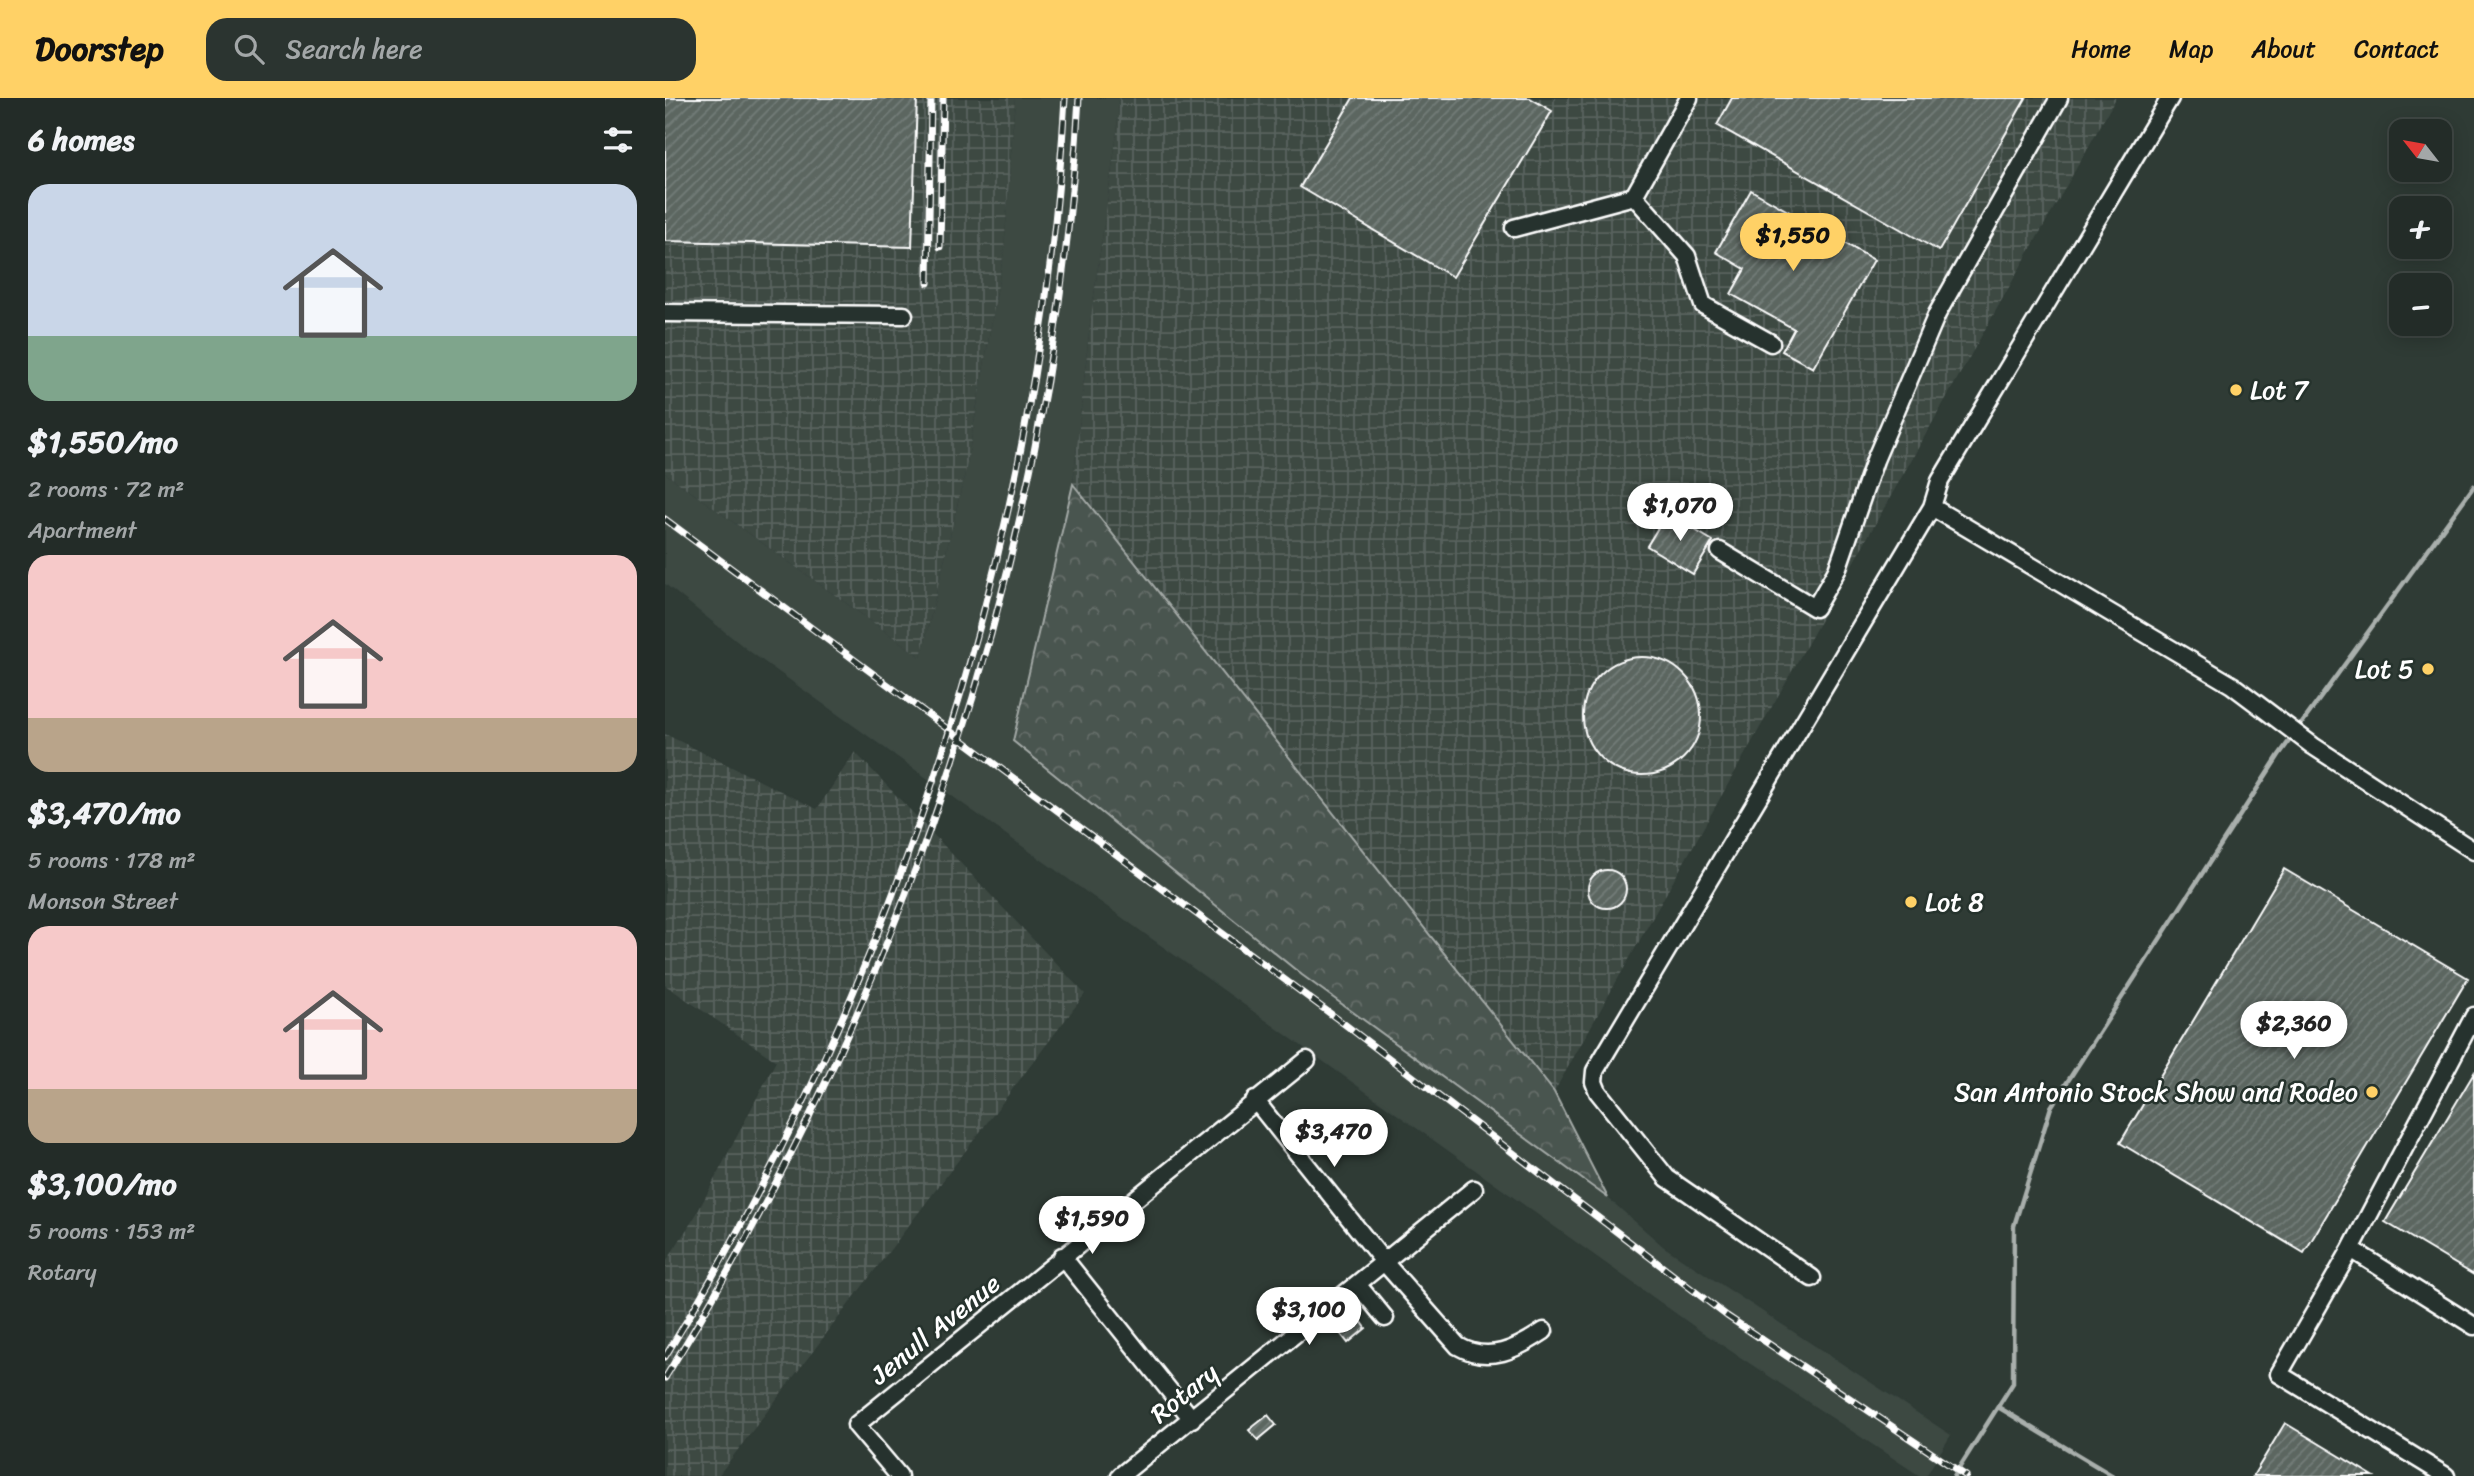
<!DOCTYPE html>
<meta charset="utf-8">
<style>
:root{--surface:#232c28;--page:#2b3430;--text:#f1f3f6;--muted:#a3a7a8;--line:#404845;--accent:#ffd166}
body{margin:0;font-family:Sriracha,sans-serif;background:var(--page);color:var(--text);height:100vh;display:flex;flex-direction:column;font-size:26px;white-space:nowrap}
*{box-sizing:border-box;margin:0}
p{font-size:23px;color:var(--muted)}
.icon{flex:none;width:38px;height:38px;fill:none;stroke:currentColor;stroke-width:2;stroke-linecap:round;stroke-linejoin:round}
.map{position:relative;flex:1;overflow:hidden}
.drawer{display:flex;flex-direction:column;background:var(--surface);width:665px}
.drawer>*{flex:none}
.needle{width:46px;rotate:301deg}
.tools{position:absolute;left:1724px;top:21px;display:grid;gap:14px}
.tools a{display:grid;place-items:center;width:63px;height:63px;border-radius:14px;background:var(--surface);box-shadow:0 4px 18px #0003,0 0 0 2px var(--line);font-size:35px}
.price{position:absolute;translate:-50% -60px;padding:0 16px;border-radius:24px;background:#fff;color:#222;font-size:23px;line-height:46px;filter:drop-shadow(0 2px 4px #0008)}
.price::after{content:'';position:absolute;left:50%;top:42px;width:21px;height:16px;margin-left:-10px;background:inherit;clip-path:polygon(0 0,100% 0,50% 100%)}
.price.active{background:var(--accent);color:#111}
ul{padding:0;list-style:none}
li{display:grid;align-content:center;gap:14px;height:371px;padding:0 28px}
li span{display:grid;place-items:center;height:217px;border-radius:21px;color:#555}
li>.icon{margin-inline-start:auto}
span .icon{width:126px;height:126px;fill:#fffc;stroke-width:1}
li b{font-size:30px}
h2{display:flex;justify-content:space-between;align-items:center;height:84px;padding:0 28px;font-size:30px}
header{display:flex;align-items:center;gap:42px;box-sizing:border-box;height:98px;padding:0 35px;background:var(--accent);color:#111}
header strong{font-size:33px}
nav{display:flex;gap:38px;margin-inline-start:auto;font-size:24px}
.search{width:490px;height:63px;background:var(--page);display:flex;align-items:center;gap:18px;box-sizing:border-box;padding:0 24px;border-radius:21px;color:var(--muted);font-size:26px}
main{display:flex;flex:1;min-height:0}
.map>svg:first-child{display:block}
.built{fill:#3c4842}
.industrial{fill:url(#industrial-grid)}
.forest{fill:url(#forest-crowns);stroke:#a4aaa7;stroke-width:2}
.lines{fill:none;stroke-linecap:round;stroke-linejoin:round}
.stream{stroke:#a9afac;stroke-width:4.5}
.building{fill:url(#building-hatch);stroke:#fff;stroke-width:2}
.minor-casing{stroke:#fff;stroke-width:21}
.minor{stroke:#26332d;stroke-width:16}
.rail-casing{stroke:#fff;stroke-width:7}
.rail{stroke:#26332d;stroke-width:4.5;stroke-dasharray:13;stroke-linecap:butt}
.poi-dot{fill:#ffd166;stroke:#26332d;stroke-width:2.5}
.labels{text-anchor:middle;stroke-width:5;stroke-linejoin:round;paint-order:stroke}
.poi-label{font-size:26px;fill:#fff;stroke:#26332d;text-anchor:start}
.street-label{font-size:26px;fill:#fff;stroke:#26332d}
</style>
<header>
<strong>Doorstep</strong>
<div class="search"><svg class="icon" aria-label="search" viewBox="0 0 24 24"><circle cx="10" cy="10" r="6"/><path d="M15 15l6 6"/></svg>Search here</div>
<nav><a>Home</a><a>Map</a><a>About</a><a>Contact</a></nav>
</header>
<main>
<section class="drawer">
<h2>6 homes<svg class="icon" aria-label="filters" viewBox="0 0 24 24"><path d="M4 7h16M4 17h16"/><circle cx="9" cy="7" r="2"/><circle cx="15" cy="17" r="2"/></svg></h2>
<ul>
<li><span style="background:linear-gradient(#c9d6e8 70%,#7fa58c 0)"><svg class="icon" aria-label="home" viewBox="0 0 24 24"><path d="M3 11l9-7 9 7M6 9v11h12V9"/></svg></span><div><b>$1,550/mo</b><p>2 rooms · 72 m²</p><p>Apartment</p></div></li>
<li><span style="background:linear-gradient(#f6c9c9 75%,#b9a48a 0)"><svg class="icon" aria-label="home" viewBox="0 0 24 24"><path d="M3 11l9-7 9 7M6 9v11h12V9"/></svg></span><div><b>$3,470/mo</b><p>5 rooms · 178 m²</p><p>Monson Street</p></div></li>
<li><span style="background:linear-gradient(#f6c9c9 75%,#b9a48a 0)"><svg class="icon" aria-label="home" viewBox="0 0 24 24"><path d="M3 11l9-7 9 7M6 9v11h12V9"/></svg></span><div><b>$3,100/mo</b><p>5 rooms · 153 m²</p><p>Rotary</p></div></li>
</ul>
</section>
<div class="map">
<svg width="1809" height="1378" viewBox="0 0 1809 1378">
<defs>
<pattern id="industrial-grid" width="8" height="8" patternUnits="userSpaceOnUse" patternTransform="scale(1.75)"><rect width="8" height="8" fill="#3c4842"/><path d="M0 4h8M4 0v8" fill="none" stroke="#59635e"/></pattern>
<pattern id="forest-crowns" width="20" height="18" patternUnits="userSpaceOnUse" patternTransform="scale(1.75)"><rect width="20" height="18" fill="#4a544f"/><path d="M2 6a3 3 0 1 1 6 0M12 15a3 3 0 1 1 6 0" fill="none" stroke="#656e69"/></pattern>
<pattern id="building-hatch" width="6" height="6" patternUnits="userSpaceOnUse" patternTransform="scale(1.75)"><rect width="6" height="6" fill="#5b6661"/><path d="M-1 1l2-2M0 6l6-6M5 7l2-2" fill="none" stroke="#747d79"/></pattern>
</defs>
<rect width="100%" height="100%" fill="#2f3b35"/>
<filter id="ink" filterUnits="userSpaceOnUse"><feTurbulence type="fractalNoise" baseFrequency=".0143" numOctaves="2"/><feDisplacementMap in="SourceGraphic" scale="14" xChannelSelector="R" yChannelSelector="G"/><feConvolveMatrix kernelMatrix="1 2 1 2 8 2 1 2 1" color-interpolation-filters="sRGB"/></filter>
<g filter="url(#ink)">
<path class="built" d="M350 0H454L452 35 425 226 408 386 348 643 637 877 943 1100 999 1149 1286 1337 1261 1378H1255L1034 1232 84 553 0 486V375L256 559 301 371 339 153Z"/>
<path class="industrial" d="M0 0H350L339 153 301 371 256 559 0 375Z
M454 0H1451L889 994 408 386 425 226 452 35Z
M0 636 152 711 190 654 420 896 53 1378H0V1165L31 1117 111 963 0 887Z"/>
<path class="forest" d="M408 386 889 994 943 1100 637 877 348 643Z"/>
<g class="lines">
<path class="stream" d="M1333 1309 1448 1378
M1289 1378 1348 1285 1349 1128 1386 1009 1614 657 1809 388"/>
</g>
<path class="building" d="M0 0H252L247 149 0 143Z
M688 0H865L887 13 788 179 635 89Z
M1067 0H1361L1274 153 1052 27Z
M1086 92 1209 162 1148 270 1117 253 1129 231 1066 196 1080 171 1051 154Z
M1002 415 1048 443 1028 476 982 448Z
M918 618a59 59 0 1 1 118 0a59 59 0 1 1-118 0Z
M1619 771 1803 880 1639 1155 1455 1045Z
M923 791a19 19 0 1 1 38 0a19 19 0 1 1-38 0Z
M1809 975V1177L1720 1124Z
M694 1220 701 1230 683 1245 675 1235Z
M603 1317 611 1327 593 1342 584 1332Z
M1620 1325 1708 1378H1588Z"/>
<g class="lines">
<defs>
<path id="minor" d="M969 98 1022 158 1038 207 1106 245
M969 98 1024 0
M849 130 969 98
M0 215 239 217
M1267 409 1567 587 1648 648 1809 753
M1055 453 1150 510 1172 472 1210 362 1272 216 1394 0
M590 1002 719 1164 793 1248C824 1266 852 1251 879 1233
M1686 1151 1809 1228
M397 1158 527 1321
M1147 1180 1002 1080 933 994 929 984 930 973 1267 409 1275 383 1505 0
M692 1186 720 1220
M234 1378 191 1327 642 962
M455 1378 809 1091
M1781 1378 1614 1276 1686 1151 1809 918"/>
</defs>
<use href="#minor" class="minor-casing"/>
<use href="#minor" class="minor"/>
<defs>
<path id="rail" d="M275 149 278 0
M263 185 266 0
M0 421 678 925 1062 1218 1301 1378
M0 1259C232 880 375 445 400 0
M0 1280C240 893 388 455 414 0"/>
</defs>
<use href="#rail" class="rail-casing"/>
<use href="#rail" class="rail"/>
</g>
</g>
<g class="poi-dot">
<circle cx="1571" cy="292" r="7"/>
<circle cx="1763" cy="571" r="7"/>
<circle cx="1246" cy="804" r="7"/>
<circle cx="1707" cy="994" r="7"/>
</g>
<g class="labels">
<g class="poi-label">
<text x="1585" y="301">Lot 7</text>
<text x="1749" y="580" text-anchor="end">Lot 5</text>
<text x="1260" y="813">Lot 8</text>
<text x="1693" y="1003" text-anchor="end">San Antonio Stock Show and Rodeo</text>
</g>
<g class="street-label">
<text transform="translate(270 1231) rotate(-39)" y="9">Jenull Avenue</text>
<text transform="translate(519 1295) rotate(-39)" y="9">Rotary</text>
</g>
</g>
</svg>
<div class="tools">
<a><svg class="needle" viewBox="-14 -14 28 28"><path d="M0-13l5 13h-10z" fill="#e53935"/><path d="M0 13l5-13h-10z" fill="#a3a7a8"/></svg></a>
<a>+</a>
<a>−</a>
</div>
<b class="price active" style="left:1128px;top:175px">$1,550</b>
<b class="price" style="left:1015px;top:445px">$1,070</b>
<b class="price" style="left:1629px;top:963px">$2,360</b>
<b class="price" style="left:669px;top:1071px">$3,470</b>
<b class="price" style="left:427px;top:1158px">$1,590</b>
<b class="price" style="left:644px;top:1249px">$3,100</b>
</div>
</main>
